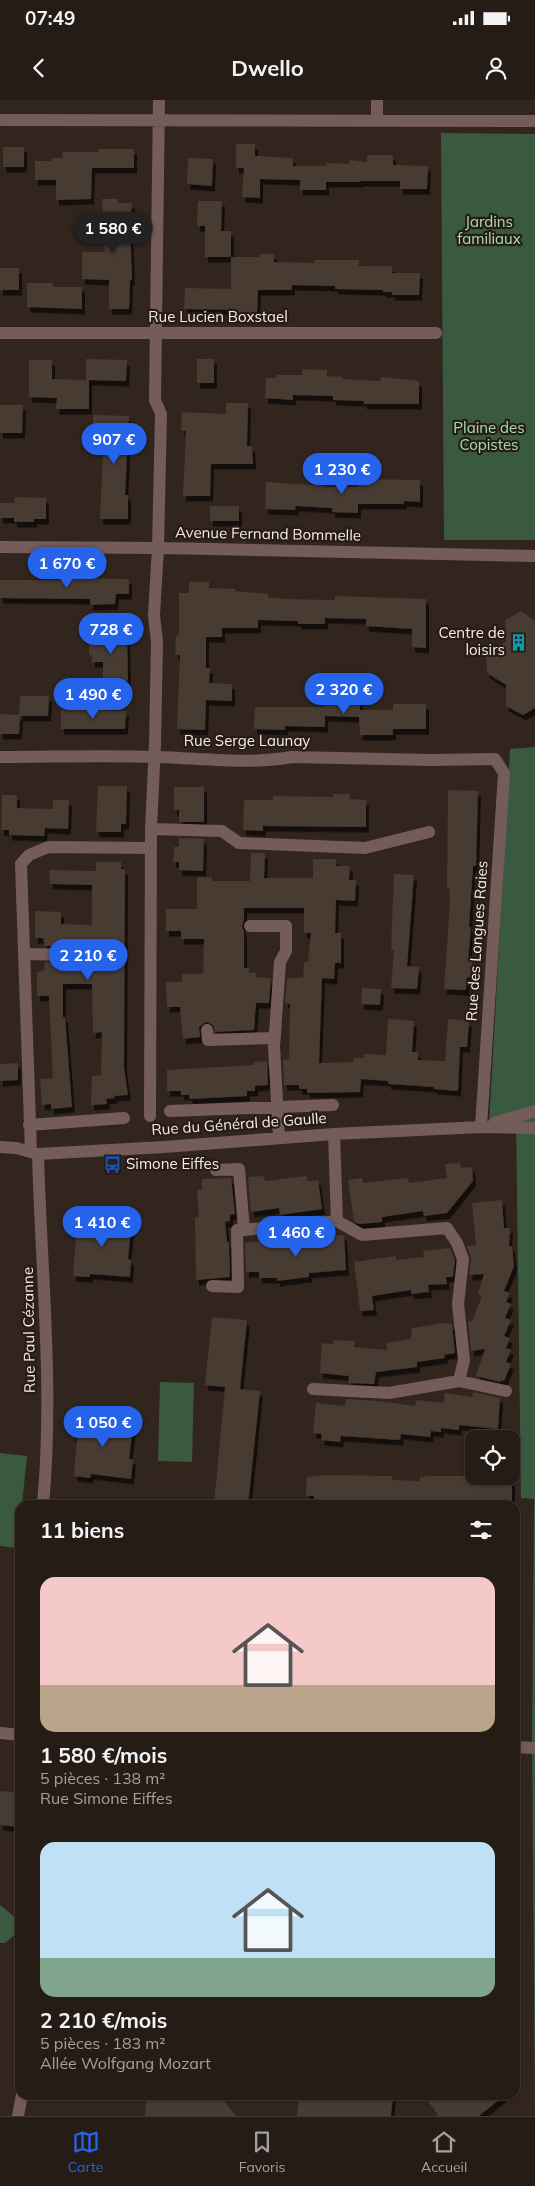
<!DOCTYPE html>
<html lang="fr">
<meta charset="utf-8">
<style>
:root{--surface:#261c16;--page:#322923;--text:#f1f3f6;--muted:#a4a1a1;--line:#423a35;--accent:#2563eb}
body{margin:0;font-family:Mulish,sans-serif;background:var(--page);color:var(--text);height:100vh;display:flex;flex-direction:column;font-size:19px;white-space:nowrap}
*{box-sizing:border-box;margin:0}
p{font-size:16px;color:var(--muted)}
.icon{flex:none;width:28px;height:28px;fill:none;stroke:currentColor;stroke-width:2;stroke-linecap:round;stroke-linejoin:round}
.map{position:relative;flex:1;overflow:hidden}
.side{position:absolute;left:15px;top:1400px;width:505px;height:600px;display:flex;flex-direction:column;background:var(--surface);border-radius:15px;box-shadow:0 1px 4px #0004,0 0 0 1px var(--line)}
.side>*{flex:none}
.controls{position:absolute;left:465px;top:1330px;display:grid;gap:10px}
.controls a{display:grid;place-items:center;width:55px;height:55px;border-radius:10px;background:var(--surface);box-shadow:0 1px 4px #0004,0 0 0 1px var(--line);font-size:25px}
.price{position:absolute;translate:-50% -42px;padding:0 11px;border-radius:18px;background:var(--accent);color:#fff;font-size:16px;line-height:32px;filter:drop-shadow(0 1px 2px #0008)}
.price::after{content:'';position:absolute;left:50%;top:30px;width:15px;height:11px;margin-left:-8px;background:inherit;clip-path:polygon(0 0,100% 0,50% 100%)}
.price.selected{background:#222;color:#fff}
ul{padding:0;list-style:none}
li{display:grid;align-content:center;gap:10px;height:265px;padding:0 25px}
li span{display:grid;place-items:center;height:155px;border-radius:15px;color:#555}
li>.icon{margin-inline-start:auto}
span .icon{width:90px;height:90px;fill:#fffc;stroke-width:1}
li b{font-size:21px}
h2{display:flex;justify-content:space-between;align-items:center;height:60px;padding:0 25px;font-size:21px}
.status{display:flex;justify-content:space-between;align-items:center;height:35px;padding:0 25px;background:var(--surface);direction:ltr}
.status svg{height:14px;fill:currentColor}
header{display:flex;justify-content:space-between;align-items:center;height:65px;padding:0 25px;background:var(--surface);font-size:22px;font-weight:700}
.tabs{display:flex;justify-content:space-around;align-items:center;height:70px;border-top:1px solid var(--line);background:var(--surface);font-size:14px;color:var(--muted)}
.tabs a{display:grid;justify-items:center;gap:2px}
.tabs .selected{color:var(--accent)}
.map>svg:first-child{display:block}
.green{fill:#3a5a3f}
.building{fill:#473a32;filter:url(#shadow)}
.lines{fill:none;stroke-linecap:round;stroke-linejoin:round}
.minor{stroke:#745c5b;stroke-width:12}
.labels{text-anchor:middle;stroke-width:4.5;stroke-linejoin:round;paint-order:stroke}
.park-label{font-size:15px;fill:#a2e0a9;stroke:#281c15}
.street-label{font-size:15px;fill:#f5ece7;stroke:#281c15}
.poi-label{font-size:15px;fill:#f5ece7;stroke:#281c15;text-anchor:end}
</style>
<div class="status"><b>07:49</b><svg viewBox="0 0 49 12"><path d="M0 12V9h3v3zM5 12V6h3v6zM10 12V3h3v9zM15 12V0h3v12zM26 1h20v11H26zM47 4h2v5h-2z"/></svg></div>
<header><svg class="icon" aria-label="back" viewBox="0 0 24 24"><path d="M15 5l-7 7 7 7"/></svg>Dwello<svg class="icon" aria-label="person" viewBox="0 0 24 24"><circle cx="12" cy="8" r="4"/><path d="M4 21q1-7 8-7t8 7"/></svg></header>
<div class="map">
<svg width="535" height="2016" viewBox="0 0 535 2016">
<defs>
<filter id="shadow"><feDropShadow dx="3" dy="5.5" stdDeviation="0" flood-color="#0009"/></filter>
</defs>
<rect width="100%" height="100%" fill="#32251e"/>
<path class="green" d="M441 33 535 34V440H444Z
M535 647V2016L532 1639 534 1399 521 1398 516 1017 489 1025 510 649Z
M160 1282 194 1283 192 1362 158 1361Z
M0 1353 27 1356 22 1405H20L17 1448 0 1446Z
M0 1805 17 1819 16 1834 5 1843H0Z"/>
<path class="building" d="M236 44H255V56L293 58V66H326V63L349 64 350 60 367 62V55H393V65L428 66 427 89H400V81H360V82H326V90H300V80L260 79V98L242 97 244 68H236Z
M3 47H24V67H3Z
M98 49H134V68H92L91 99 56 100V80H35V61H52V58H62L63 52H98Z
M188 58 213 59 212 86 187 84Z
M102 99H118V103H132L130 122 132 180H130L129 209H109V180L82 179V152H105Z
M198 101H222L221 131H231V157H205V126H197Z
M260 154H274V162L314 163V160H359V166H392V173H420L419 195H392V192H383V190L335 189V186L292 185V190H258L257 213H238V210L184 209 185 188 231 189V157H260Z
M0 168H19V190H0Z
M27 183H53V187H82V209L27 207Z
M86 259 127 260 126 281 89 280V309H56L57 298 29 297V260H52V279L86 280Z
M197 259H214V283H197Z
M302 269 327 270V276L343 277 342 279 380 281 381 277 419 281V304H364V301L333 300V296L293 295V300L265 298 266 278H276V275H302Z
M226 303H248L247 346H252L253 364H211L210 396H183L186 331H181L182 312 226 314Z
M0 305H23L22 333H0Z
M93 315 129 316 125 395H128V419H100L104 332H93Z
M358 379 420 380V402L404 401V404H358V413L332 412V408L296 406 295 410 265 409 266 382 326 386V387H358Z
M15 397 46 398V419H34V422H14V418H0V403H14Z
M210 406H239V421H210Z
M60 478 129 479V494H116L115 504 90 505V499L0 498V480H60Z
M189 482H209V488L235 489V491L268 494V497L284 499 335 500V496L426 499V548L412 547V529L366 526V519L325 518V524H298V521L258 520V528H222V537H206V568H210L209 583 232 584V601L206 600 205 630 177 629 180 555H175L176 535 179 536V493H189Z
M521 511 535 521V608L523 615 506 606V585L487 573 486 555 506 542 505 520Z
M89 533 127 534 128 581H103V562H92V555H89Z
M325 591 356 592V594H360V610H393V604H426V629H393V635H360L359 617 325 616V627L285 626V630L254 629 255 607H325Z
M20 596H49L48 616H20L19 634H0V614L19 615Z
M61 610 126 611 125 629H61Z
M98 686H127L126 724H121V732H96Z
M174 687H204V722H179V710H174Z
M448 690 478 691 476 766H473L469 827H471L468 861 472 862 471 878 467 877 466 890 444 889 450 801 449 788H447Z
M333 694H350L349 699 366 700V727L263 726V731L243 730 244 700H273V696L333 697Z
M2 695H17V708L53 709V700H69L68 729 45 728 44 736 9 735V730H1Z
M179 738 204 739 203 771 179 770V762H173L174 747H179Z
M251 753H265L264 778H313V759H336V766H350L349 780H356L355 801 336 800 335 833H341V863H335L334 879 322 878 319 963 353 962 354 958H364V954L386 955 388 919 414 921 412 952H418V960L445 961 448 919 469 921 467 947H460L458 991 434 989V987L388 984V981L361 979 360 992 307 993V989H299V985H284L283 960 289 959 290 904 285 903 287 878H303L304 862H308L311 833H304V808H244V820L242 826 244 832V868H249V873H256V877L271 878 269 903H256L254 930 215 932 213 925 206 922 199 927 200 937 183 939 180 907H167L166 882H182V874H203L204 839H181V831H166V809H197V777H212V781H250Z
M96 762H121V769H125L124 968 128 995 114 996 115 998 106 999 107 1004 91 1005 92 976 101 975 102 932 93 933 92 884H63V917H65L72 1007 51 1009V1004L42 1005 40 979 53 978 49 896H37V872L44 871 45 862 85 863 92 860 93 855 92 851 86 847 45 846 43 838H35V811L61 812V824L92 825V785L50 784 49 770 96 771Z
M394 774 414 775 407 866 419 867 417 889 391 888 394 850H391Z
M362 888 381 889 380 905 361 904Z
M267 961 268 985 255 986V991H247V996L190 999 189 995H181V991H167V970L254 965V962Z
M18 963V980L0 981V964Z
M460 1063 461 1068 472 1067 473 1081 447 1113 424 1116 423 1111 382 1117V1122L359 1124 354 1121 348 1080 362 1078 363 1083 408 1078 409 1083 447 1078 445 1064Z
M264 1076 265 1081 307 1076V1081L318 1080 322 1109 280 1115 279 1108 251 1112 248 1077Z
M231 1078 235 1114 230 1115V1121L225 1122 227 1142H229L230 1177 196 1180 195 1117H199L197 1090H202V1079Z
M502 1100 504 1128H510L509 1146H512L514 1166 504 1191 510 1193 506 1202 511 1204 505 1218 511 1220 504 1236 510 1238 506 1248 511 1250 506 1262 511 1264 504 1281 501 1280 500 1282 476 1276 485 1249 471 1251 468 1221H472L482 1196 478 1194 484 1174 469 1175 471 1159 467 1146 476 1145 472 1103Z
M74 1119 114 1122 115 1119 132 1120 128 1159 131 1160 130 1177 90 1174V1177L73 1176 76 1137H72Z
M344 1135 346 1170 309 1173V1177L277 1181V1178H259V1172H246L245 1143 274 1140V1146L317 1143 316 1136Z
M450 1148 455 1160 453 1177H446L447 1184 428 1185 429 1192 411 1194V1190L372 1196 374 1210 360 1211 354 1162 396 1156V1160L424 1157 423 1151Z
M212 1217 247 1220 240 1289 260 1291 248 1405H214L225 1287 205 1285Z
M444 1223 452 1224 455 1253 444 1255 445 1258 417 1262V1267L376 1272 374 1284 348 1283 349 1276 320 1273 322 1243 333 1244V1240L355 1241 354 1247 387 1250 386 1243 411 1239 412 1228Z
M473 1292 500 1298 498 1329 459 1325V1330L441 1328V1332L431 1331 430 1337 401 1334 400 1340 341 1336 340 1342 321 1340 322 1334 313 1333 316 1303 345 1306 346 1299 378 1301 415 1306 416 1300 444 1303 445 1293 472 1297Z
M74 1317 114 1321 115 1318 134 1320 129 1359H133L131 1379 91 1374 90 1378 74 1376 77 1337 72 1336Z
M326 1375 383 1376H392V1380L420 1381V1377L429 1376H503V1379H512V1401L315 1403 314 1396H306L307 1377Z
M0 1691 20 1693V1727L0 1725Z
M156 1995H219L236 2016H145L146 2002Z
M299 1995H393L391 2016H297Z
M436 1995H505L479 2016H438L428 2001Z"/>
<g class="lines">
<path class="minor" d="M377 0V20
M0 20 535 21
M0 233H436
M0 447 163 448 535 456
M0 657C52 657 104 655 156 657 201 658 247 665 292 657L431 660 495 659 504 673 481 1027
M151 729 222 731 239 743 365 748 429 732
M250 826H286V851L280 862 274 947 279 1038
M24 854 85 855
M207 930 208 940 274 938
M170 1011 333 1005
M150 1016 151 729 155 644 157 542 154 515 158 448 161 314 155 300 159 0
M494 1023 535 1011
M29 1025 124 1018
M0 1047 16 1048 38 1054 164 1047 334 1034 481 1027 535 1028
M31 1052 21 764 29 755 48 747 151 748
M38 1054C41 1171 54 1288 43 1405
M244 1130 337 1121 334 1034
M212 1186 238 1187 237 1130H244L239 1069 216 1070
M459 1281 506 1291
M313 1289 389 1293 459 1281 464 1260 458 1204 463 1159 457 1143 447 1128 362 1135 337 1121
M0 1633 20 1635
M515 1647 535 1648
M18 2016 22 1995"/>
</g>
<defs>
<symbol id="building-bare" viewBox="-9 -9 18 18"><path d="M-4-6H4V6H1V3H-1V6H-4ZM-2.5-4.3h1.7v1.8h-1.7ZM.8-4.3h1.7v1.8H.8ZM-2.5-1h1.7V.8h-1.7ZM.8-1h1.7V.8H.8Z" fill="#0f9aa8" stroke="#281c15" stroke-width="2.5" paint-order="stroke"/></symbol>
<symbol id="bus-bare" viewBox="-9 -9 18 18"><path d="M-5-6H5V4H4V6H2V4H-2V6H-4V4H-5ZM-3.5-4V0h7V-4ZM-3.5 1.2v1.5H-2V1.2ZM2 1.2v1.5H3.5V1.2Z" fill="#1a4fb4" stroke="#281c15" stroke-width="2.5" paint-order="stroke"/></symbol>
</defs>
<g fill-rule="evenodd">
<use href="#building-bare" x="506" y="530" width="25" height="25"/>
<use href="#bus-bare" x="100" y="1052" width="25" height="25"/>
</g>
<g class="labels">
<g class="park-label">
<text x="489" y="127">Jardins<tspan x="489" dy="17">familiaux</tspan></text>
<text x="489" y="333">Plaine des<tspan x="489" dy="17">Copistes</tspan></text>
</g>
<g class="street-label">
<text x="218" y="222">Rue Lucien Boxstael</text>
<text transform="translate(268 434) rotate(1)" y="5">Avenue Fernand Bommelle</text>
<text x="247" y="646">Rue Serge Launay</text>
<text transform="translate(477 841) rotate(-86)" y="5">Rue des Longues Raies</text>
<text transform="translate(239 1024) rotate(-4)" y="5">Rue du Général de Gaulle</text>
<text transform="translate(29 1230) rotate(-91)" y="5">Rue Paul Cézanne</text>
</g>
<g class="poi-label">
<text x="505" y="538">Centre de<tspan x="505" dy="17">loisirs</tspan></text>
<text x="126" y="1069" text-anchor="start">Simone Eiffes</text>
</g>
</g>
</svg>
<div class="controls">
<a><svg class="icon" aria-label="locate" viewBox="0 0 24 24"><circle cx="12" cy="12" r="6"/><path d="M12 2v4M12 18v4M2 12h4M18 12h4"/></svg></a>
</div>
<b class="price selected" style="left:113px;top:154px">1 580 €</b>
<b class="price" style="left:114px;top:365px">907 €</b>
<b class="price" style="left:342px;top:395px">1 230 €</b>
<b class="price" style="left:67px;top:489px">1 670 €</b>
<b class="price" style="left:111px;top:555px">728 €</b>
<b class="price" style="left:344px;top:615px">2 320 €</b>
<b class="price" style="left:93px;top:620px">1 490 €</b>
<b class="price" style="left:88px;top:881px">2 210 €</b>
<b class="price" style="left:102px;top:1148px">1 410 €</b>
<b class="price" style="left:296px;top:1158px">1 460 €</b>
<b class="price" style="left:103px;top:1348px">1 050 €</b>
<section class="side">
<h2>11 biens<svg class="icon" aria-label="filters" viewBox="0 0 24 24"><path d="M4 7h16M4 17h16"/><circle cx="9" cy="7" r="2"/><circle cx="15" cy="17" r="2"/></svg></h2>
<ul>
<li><span style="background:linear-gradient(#f6c9c9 70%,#b9a48a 0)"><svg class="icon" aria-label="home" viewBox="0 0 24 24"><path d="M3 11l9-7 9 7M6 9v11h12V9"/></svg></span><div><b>1 580 €/mois</b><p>5 pièces · 138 m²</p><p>Rue Simone Eiffes</p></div></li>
<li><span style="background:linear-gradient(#bfe0f5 75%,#7fa58c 0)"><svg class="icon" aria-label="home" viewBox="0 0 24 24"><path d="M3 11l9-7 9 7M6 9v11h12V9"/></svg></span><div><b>2 210 €/mois</b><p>5 pièces · 183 m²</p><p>Allée Wolfgang Mozart</p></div></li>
</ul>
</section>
</div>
<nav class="tabs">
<a class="selected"><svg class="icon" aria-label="map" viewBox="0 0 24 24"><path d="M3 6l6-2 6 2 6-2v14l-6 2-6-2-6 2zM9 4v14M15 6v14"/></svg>Carte</a>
<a><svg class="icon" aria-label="saved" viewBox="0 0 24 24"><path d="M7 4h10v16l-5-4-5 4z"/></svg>Favoris</a>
<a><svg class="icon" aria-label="home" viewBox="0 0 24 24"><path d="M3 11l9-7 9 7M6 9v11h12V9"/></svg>Accueil</a>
</nav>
